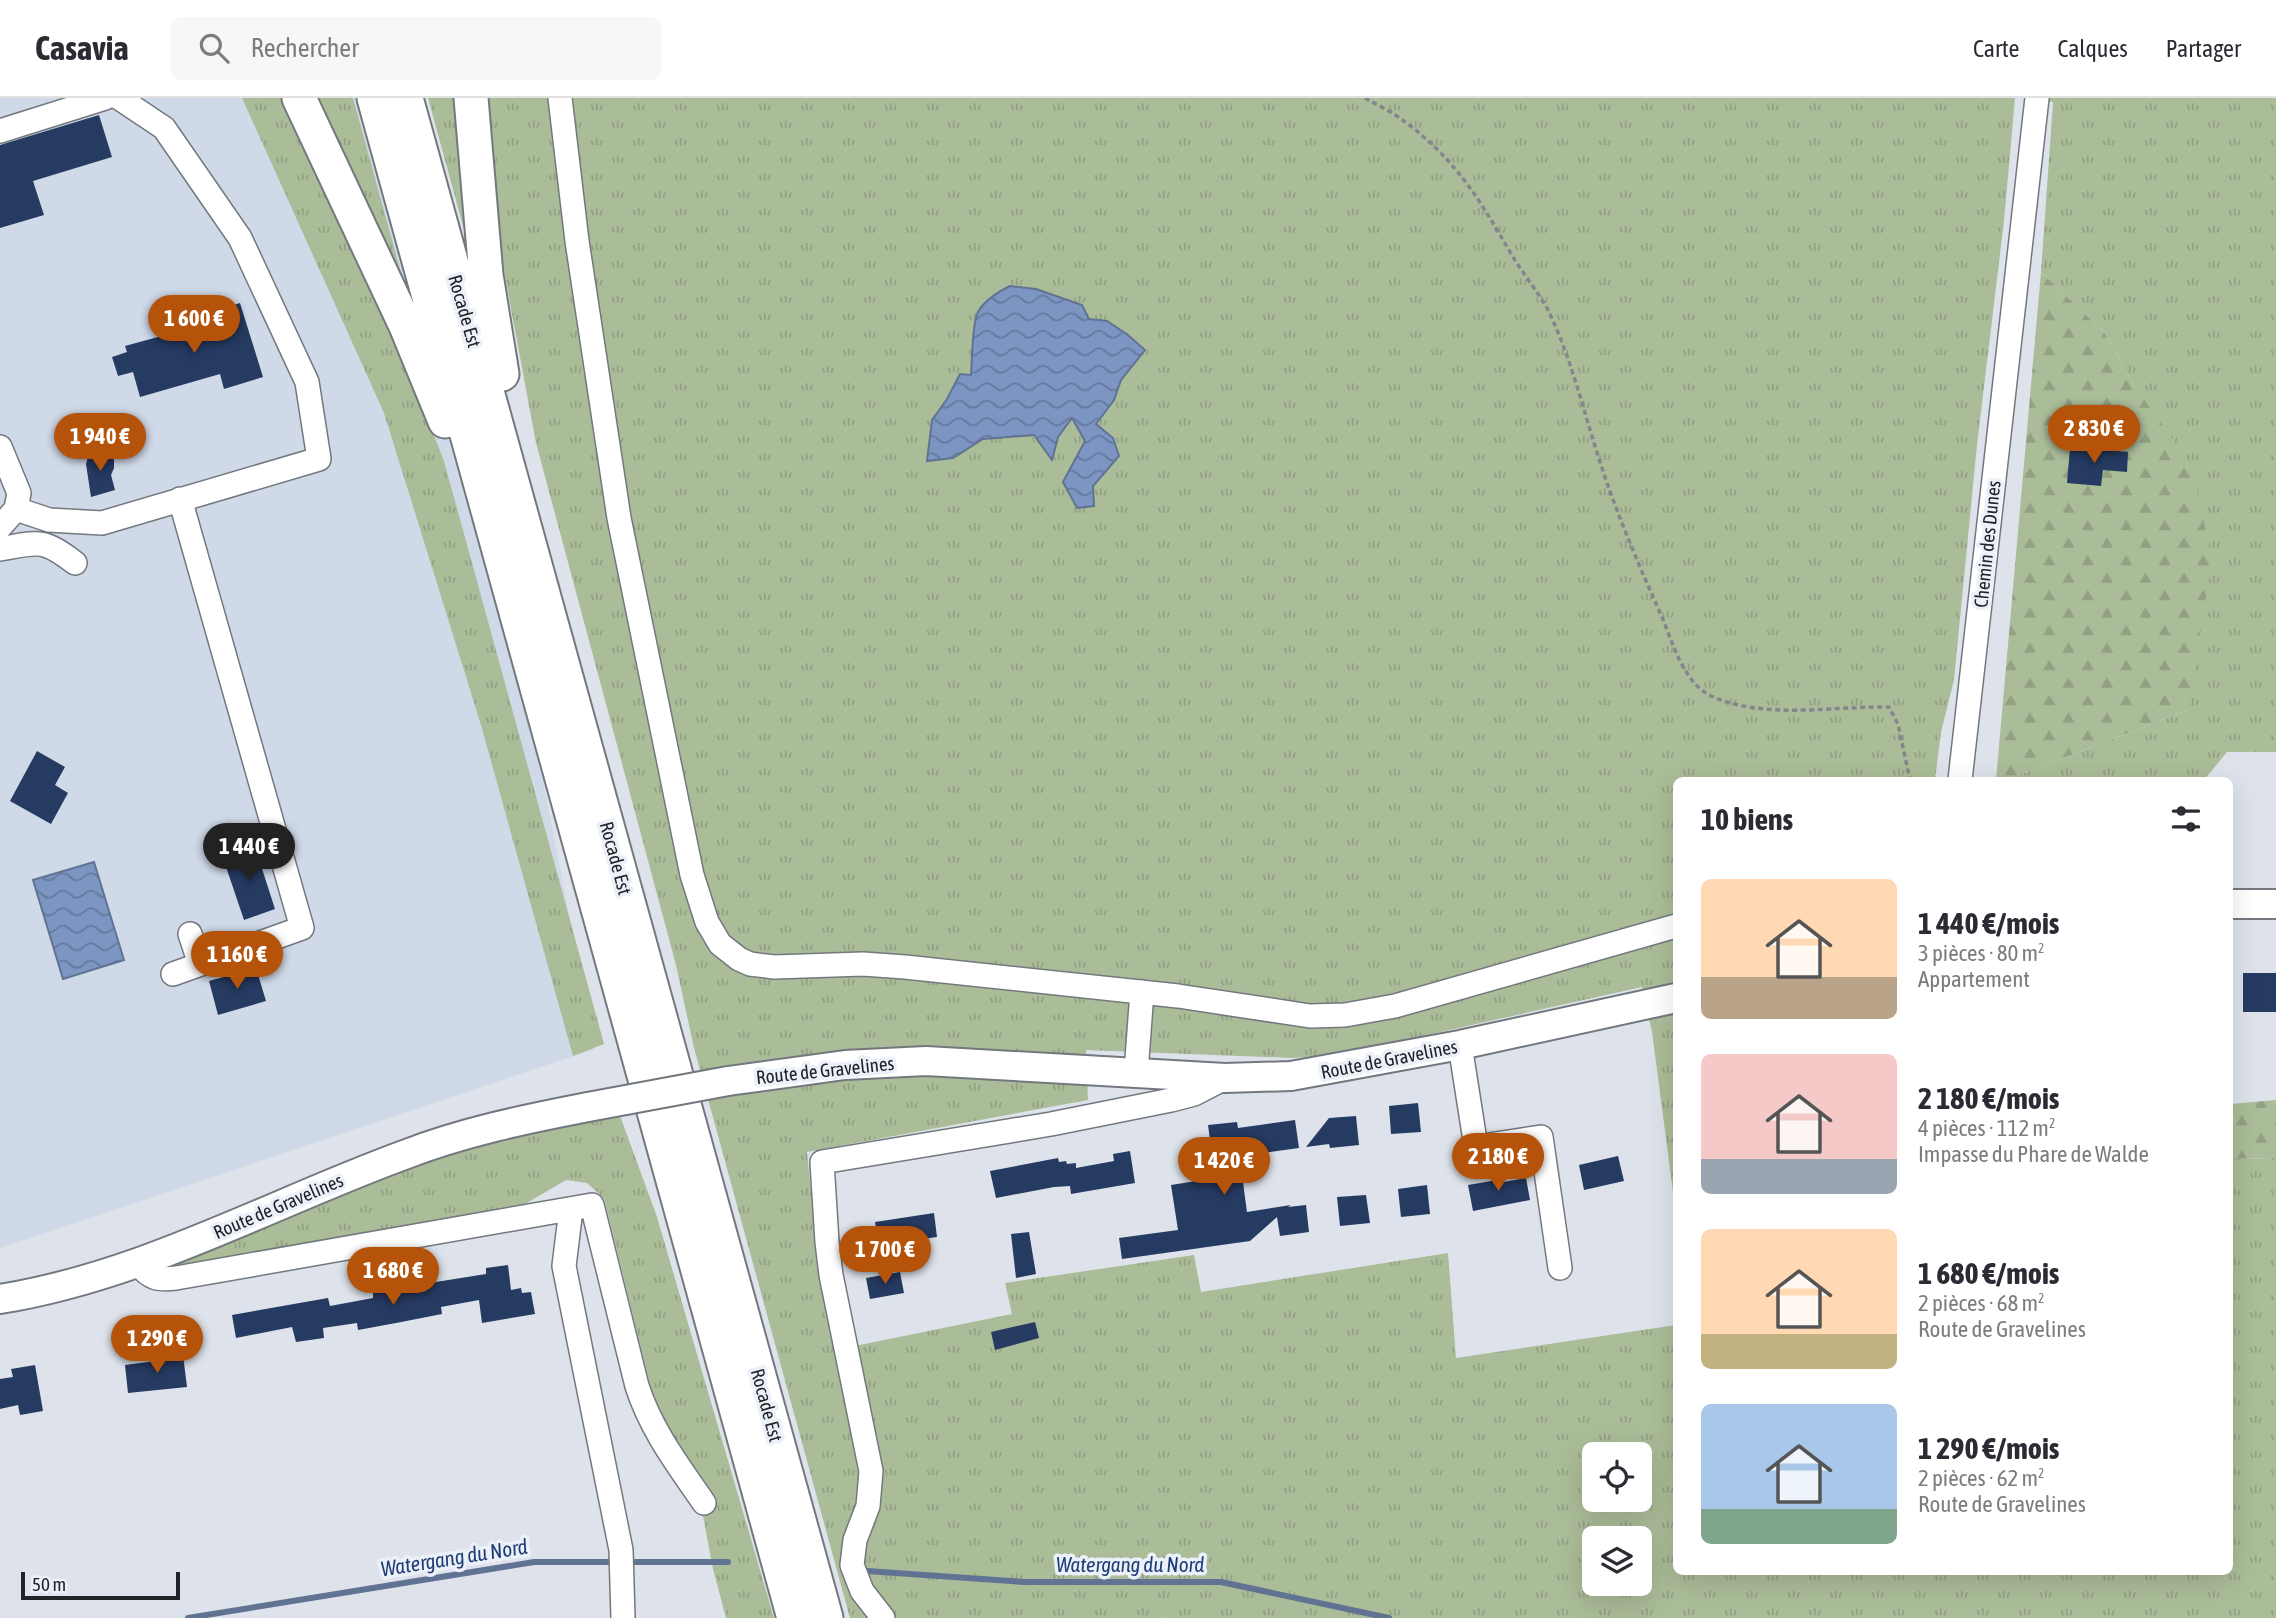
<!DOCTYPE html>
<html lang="fr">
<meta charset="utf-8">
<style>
:root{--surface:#fff;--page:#f7f7f7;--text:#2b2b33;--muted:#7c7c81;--line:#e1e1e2;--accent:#b45309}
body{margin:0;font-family:"Asap Condensed",sans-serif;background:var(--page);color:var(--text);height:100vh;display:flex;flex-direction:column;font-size:26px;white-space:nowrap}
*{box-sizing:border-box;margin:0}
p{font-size:23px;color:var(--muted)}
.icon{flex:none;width:38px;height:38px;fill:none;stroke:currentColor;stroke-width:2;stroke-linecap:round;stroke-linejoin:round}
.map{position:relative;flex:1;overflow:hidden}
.drawer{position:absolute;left:1673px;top:679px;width:560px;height:798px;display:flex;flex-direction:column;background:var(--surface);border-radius:10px;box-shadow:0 7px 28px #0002}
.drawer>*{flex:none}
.controls{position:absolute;left:1582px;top:1344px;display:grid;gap:14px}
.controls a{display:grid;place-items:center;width:70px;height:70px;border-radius:10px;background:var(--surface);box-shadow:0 7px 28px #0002;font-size:35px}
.scale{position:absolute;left:21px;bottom:18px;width:159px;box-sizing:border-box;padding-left:7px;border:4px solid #212326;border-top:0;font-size:19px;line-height:24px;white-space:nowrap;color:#212326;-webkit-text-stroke:5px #ebf0f9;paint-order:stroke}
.price{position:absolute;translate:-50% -60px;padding:0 16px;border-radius:24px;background:var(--accent);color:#fff;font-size:23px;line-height:46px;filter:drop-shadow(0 2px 4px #0008)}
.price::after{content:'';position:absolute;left:50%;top:42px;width:21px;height:16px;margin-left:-10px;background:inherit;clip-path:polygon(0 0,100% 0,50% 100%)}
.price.current{background:#222;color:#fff}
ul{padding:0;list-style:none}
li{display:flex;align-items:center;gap:21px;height:175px;padding:0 28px}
li span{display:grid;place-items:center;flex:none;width:196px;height:140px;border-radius:10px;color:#555}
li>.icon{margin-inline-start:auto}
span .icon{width:84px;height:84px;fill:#fffc;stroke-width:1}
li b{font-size:30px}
h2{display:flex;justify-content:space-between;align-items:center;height:84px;padding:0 28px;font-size:30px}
header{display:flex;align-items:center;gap:42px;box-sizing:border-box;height:98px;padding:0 35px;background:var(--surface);border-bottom:2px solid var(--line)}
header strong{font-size:33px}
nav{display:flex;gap:38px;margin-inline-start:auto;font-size:24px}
.search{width:490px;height:63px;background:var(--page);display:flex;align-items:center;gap:18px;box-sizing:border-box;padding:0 24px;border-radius:10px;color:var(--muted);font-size:26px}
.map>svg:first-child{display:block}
.built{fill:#d0d9e8}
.grass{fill:url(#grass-tufts);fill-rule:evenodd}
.forest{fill:url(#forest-firs)}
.garden{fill:#abbc98}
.water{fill:url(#water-waves);stroke:#617393;stroke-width:2}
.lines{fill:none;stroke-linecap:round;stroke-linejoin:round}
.stream{stroke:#617393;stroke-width:6}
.building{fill:#263b62}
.minor-casing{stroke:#73787f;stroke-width:26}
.major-casing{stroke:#73787f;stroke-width:32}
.highway-casing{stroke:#73787f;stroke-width:37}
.path{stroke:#83878d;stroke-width:3.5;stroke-dasharray:5 3.5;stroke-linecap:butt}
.minor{stroke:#fff;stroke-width:23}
.major{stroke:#fff;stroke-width:28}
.highway{stroke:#fff;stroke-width:33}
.major-bridge-casing{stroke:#73787f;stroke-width:32;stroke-linecap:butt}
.major-bridge{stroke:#fff;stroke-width:28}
.labels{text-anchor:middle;stroke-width:7;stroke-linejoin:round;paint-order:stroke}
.street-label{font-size:19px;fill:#212326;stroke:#ebf0f9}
.water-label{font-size:21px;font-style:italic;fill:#203e76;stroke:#ebf0f9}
</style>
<header>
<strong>Casavia</strong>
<div class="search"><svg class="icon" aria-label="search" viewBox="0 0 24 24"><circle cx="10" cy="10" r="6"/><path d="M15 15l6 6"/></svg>Rechercher</div>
<nav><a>Carte</a><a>Calques</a><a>Partager</a></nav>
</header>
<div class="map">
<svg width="2276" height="1520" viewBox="0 0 2276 1520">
<defs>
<pattern id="grass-tufts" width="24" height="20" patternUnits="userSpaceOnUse" patternTransform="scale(1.75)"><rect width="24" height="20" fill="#abbc98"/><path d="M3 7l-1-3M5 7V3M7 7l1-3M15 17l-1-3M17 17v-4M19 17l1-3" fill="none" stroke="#93a183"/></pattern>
<pattern id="forest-firs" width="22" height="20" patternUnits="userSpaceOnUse" patternTransform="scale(1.75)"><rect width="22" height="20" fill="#abbc98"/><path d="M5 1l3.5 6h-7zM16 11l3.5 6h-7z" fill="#93a183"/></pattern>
<pattern id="water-waves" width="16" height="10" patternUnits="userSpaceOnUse" patternTransform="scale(1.75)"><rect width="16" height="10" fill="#7c95c2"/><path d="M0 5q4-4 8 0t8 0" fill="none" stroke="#65799d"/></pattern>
</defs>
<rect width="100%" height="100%" fill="#dee3eb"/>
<path class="built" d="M0 0H411L595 951 0 1150Z"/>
<path class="grass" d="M242 0H287L394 237 444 363 604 946 573 958 481 627 384 315Z
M309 0H353L414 222Z
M428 0H459L474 168Z
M486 0H2015L2004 123 1977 347 1954 582 1941 634 1935 682H1676V1117L1652 934 1642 889 1342 956 1293 960 1086 952 1088 1002 807 1054 813 1115 823 1184 840 1251 1012 1216 1005 1185 1194 1157 1201 1194 1448 1155 1456 1260 1676 1227V1474H2230V1061L2276 1060V1520H1167L1160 1518H896V1520H850L694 950 676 867 536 345 499 146ZM1594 1356H1640V1402H1594ZM1594 1440H1640V1486H1594Z
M2024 0H2276V654H2227L2204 682H2006L2188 612 2135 289 2104 234 2041 174 2053 4Z
M619 1015 657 1119 774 1520H726L713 1471 694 1370 657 1315 604 1100 587 1085 566 1082 520 1109 260 1153 180 1171 169 1169 389 1075 496 1043Z"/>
<path class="forest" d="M2041 174 2104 234 2135 289 2192 368 2212 462 2188 612 2006 682H1996Z
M2276 1002V1060L2230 1061V1006Z"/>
<path class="garden" d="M896 1518H1160L1167 1520H896Z"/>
<path class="water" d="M1010 188 1036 191 1082 207 1089 221 1107 223 1128 237 1145 252 1121 282 1114 302 1096 326 1113 340 1119 358 1093 388 1094 408 1077 410 1063 384 1085 343 1072 320 1058 339 1052 362 1034 337 983 341 953 360 927 363 932 322 947 301 960 276 971 277C972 263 972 225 978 214 984 203 1000 193 1010 188Z
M94 764 124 862 63 881 33 782Z"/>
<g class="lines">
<path class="stream" d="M627 1464H728
M867 1473 1024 1484H1221L1389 1520
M188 1520 534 1464H616"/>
</g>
<path class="building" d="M99 17 112 59 33 83 44 117 0 130V47Z
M240 205 263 279 224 291 220 276 140 299 133 274 118 278 112 259 127 254 125 248 209 225 206 215Z
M2074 349 2128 354 2127 374 2103 372 2101 388 2067 385 2070 350H2074Z
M97 352H106L114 360V370L111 377 115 392 91 399 86 366 88 359Z
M37 653 65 669 55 687 68 695 51 726 10 703Z
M255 749 275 811 244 822 223 760Z
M256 870 266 903 218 917 209 883Z
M2243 875H2276V914H2243Z
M1418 1005 1421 1034 1391 1036 1389 1008Z
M1356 1018 1359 1047 1330 1050 1329 1046 1306 1049 1329 1020Z
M1295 1022 1299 1050 1240 1058 1244 1092 1247 1114 1291 1107 1288 1109 1306 1107 1309 1134 1280 1138 1277 1119 1250 1143 1122 1161 1119 1140 1178 1132 1171 1087 1215 1080 1208 1027 1237 1024 1238 1030Z
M1130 1053 1135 1085 1071 1096 1070 1088 1054 1089 996 1100 990 1073 1058 1060 1059 1064 1066 1063 1067 1066 1076 1065V1070L1114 1063 1113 1056Z
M1618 1058 1624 1083 1584 1092 1579 1067Z
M1526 1080 1530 1102 1473 1113 1468 1087 1503 1081 1504 1084Z
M1427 1087 1430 1116 1401 1119 1398 1091Z
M1366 1097 1370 1125 1340 1128 1337 1099Z
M934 1115 937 1139 879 1147 875 1124Z
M1029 1134 1036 1176 1016 1180 1011 1136Z
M508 1167 511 1192 521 1190 522 1195 531 1194 535 1216 482 1225 479 1202 441 1209 442 1216 396 1225 358 1232 357 1225 323 1230 324 1240 296 1244 292 1229 236 1240 232 1217 328 1200 330 1208 373 1200V1194L486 1176V1170Z
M900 1174 904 1195 870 1201 866 1180Z
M1035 1224 1039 1240 995 1252 991 1234Z
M183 1257 187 1289 128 1295 125 1267 163 1262V1260Z
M35 1267 43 1313 20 1317 18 1307 0 1311V1281L13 1279 11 1271Z"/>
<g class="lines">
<defs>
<path id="minor" d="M560 0 577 143 619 420 692 777 707 824 720 846 739 861 750 866 774 869 863 866 905 869 1178 898 1310 918 1345 917 1395 908 1676 828
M0 33 105 0
M0 349 19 395 16 411 0 429
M16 411 49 422 102 425 319 361 307 284 240 140 164 30 119 0
M0 451C39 444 43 440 75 465
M1960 682 2037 0
M190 836 200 866
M173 876 302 830 180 401
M1460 947 1476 1049 1541 1039 1560 1170
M1136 974 1142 894
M571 1111 564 1168 621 1452 623 1520
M138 1165C149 1181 158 1182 176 1180L592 1107 637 1288C651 1332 678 1367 704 1405
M883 1520 862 1493 852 1467 855 1442 868 1408 871 1373 831 1177 827 1144 822 1064 1051 1026 1171 1002 1194 996 1225 980"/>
<path id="major" d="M2230 806H2276
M728 983 845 967 926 963 1225 980 1291 978 1460 947 1676 900
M0 1201C143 1178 270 1106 404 1057 463 1034 526 1021 588 1009"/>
<path id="highway" d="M299 0 406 228 445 323
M374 0 794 1520
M406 0 826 1520
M471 0 486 177 502 276"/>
</defs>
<use href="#minor" class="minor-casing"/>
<use href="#major" class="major-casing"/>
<use href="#highway" class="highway-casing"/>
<path class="path" d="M1365 0C1375 6 1387 11 1397 18 1455 59 1478 99 1513 159 1524 177 1538 194 1548 212 1572 261 1584 316 1601 367 1618 419 1640 470 1662 519 1673 546 1684 585 1711 598 1764 622 1833 608 1889 609L1898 626 1910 682"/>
<use href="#minor" class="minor"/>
<use href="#major" class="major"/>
<use href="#highway" class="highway"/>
<defs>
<path id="major-bridge" d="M588 1009 728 983"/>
</defs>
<use href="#major-bridge" class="major-bridge-casing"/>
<use href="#major-bridge" class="major-bridge"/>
</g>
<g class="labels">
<g class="street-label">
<text transform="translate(465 213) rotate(74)" y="7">Rocade Est</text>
<text transform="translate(1987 446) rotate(-84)" y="7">Chemin des Dunes</text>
<text transform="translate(616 760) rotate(75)" y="7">Rocade Est</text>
<text transform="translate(1389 961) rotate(-11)" y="7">Route de Gravelines</text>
<text transform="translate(825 972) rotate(-6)" y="7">Route de Gravelines</text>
<text transform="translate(278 1108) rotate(-23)" y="7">Route de Gravelines</text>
<text transform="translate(767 1307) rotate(75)" y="7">Rocade Est</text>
</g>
<g class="water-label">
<text transform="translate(454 1460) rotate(-9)" y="7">Watergang du Nord</text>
<text x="1130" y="1474">Watergang du Nord</text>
</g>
</g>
</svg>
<div class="controls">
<a><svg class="icon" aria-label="locate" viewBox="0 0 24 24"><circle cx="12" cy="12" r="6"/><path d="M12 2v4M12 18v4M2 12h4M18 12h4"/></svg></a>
<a><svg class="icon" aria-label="layers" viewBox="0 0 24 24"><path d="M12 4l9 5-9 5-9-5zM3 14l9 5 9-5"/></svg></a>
</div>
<div class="scale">50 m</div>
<b class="price" style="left:194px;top:257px">1 600 €</b>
<b class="price" style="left:2094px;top:367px">2 830 €</b>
<b class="price" style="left:100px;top:375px">1 940 €</b>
<b class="price current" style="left:249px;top:785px">1 440 €</b>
<b class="price" style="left:237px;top:893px">1 160 €</b>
<b class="price" style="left:1498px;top:1095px">2 180 €</b>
<b class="price" style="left:1224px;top:1099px">1 420 €</b>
<b class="price" style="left:885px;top:1188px">1 700 €</b>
<b class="price" style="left:393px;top:1209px">1 680 €</b>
<b class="price" style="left:157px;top:1277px">1 290 €</b>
<section class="drawer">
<h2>10 biens<svg class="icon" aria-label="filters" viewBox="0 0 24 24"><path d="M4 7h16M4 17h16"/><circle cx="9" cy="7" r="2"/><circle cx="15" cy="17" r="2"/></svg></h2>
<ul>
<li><span style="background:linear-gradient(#ffd9b3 70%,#b9a48a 0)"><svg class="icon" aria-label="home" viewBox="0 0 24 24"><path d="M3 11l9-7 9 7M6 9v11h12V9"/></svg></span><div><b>1 440 €/mois</b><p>3 pièces · 80 m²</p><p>Appartement</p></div></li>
<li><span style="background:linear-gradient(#f6c9c9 75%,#9aa5b1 0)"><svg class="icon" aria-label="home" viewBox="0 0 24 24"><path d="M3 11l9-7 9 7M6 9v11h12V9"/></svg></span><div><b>2 180 €/mois</b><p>4 pièces · 112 m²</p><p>Impasse du Phare de Walde</p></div></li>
<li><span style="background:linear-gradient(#ffd9b3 75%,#c2b280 0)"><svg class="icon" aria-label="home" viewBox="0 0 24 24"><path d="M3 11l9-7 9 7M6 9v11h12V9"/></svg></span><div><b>1 680 €/mois</b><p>2 pièces · 68 m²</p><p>Route de Gravelines</p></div></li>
<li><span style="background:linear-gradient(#a9c7e8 75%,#7fa58c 0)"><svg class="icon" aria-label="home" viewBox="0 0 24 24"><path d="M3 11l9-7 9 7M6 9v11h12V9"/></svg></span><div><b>1 290 €/mois</b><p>2 pièces · 62 m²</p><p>Route de Gravelines</p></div></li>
</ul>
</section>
</div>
